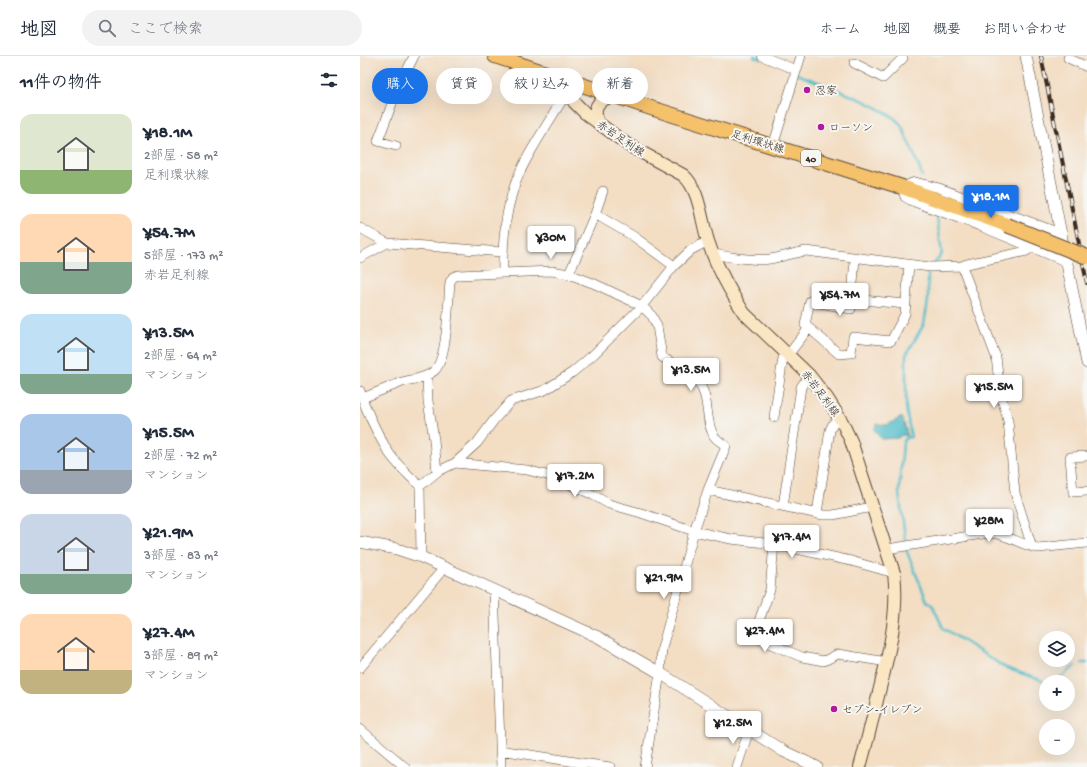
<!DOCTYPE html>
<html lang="ja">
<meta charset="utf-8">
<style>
:root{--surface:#fff;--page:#f2f2f3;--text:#1f2937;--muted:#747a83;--line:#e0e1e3;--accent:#1a73e8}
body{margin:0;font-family:"Gochi Hand","Klee One",sans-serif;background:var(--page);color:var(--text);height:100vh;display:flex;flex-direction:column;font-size:15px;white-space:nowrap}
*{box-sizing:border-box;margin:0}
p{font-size:13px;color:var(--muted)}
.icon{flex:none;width:22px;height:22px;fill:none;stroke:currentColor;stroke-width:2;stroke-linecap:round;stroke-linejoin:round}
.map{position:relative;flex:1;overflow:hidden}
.panel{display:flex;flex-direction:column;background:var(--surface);width:360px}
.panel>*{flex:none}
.hud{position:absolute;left:12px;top:12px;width:380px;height:36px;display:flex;gap:8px}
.tools{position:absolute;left:679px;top:575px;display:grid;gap:8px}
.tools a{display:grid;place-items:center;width:36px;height:36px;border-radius:50%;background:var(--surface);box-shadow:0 4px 16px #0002;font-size:20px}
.price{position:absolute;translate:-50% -34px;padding:0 9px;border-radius:4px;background:#fff;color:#222;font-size:13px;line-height:26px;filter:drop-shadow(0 1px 2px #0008)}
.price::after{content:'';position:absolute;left:50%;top:24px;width:12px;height:9px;margin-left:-6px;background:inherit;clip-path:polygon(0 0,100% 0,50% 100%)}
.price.on{background:var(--accent);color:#fff}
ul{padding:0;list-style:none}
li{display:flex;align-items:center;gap:12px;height:100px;padding:0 20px}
li span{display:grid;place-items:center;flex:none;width:112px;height:80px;border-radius:12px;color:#555}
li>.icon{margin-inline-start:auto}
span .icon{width:48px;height:48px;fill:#fffc;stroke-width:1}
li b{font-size:17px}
h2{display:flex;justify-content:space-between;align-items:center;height:48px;padding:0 20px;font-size:17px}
.chip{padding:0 14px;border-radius:18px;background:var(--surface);box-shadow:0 4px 16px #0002;font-size:14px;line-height:36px}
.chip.on{background:var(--accent);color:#fff}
header{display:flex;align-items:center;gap:24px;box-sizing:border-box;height:56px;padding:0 20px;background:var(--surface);border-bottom:1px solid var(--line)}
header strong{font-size:19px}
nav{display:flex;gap:22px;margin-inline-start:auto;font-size:14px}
.search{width:280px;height:36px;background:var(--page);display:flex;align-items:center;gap:10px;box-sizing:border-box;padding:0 14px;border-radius:22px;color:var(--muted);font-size:15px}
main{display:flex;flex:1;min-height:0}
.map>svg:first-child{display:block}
.water{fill:#4ebbc8;stroke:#447273}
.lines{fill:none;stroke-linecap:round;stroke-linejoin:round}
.stream{stroke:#4ebbc8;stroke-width:2.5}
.minor-casing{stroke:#574537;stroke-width:10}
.tertiary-casing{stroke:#574537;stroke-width:12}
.secondary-casing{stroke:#574537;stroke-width:14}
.primary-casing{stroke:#574537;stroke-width:16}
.minor{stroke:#fff;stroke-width:9}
.tertiary{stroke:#fff;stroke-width:11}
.secondary{stroke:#fbe6c4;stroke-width:12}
.primary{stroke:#f5c16b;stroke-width:14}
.rail-casing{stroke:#3b2a1e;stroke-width:4}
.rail{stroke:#f6f6f2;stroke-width:2.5;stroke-dasharray:8;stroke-linecap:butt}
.primary-bridge-casing{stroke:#574537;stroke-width:16;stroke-linecap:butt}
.primary-bridge{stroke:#f5c16b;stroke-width:14}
.poi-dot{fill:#b5179e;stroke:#f6f6f2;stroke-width:1.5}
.labels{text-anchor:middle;stroke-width:4;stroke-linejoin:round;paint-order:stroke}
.shield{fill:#f6f6f2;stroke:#73675e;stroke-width:1}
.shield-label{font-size:10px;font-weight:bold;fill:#3b2a1e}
.poi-label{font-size:11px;fill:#3b2a1e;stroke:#f6f6f2;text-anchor:start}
.street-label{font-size:11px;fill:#3b2a1e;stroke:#f6f6f2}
</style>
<header>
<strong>地図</strong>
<div class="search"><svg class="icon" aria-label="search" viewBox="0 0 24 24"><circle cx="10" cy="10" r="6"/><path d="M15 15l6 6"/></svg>ここで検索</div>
<nav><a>ホーム</a><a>地図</a><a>概要</a><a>お問い合わせ</a></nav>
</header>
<main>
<section class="panel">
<h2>11件の物件<svg class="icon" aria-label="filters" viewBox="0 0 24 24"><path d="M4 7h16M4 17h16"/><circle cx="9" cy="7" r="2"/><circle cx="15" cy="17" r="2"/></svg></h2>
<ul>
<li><span style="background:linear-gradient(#dfe7d0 70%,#8fb573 0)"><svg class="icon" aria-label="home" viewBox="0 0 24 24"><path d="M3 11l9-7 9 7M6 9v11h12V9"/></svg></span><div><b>¥18.1M</b><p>2部屋 · 58 m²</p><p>足利環状線</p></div></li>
<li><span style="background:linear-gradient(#ffd9b3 60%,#7fa58c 0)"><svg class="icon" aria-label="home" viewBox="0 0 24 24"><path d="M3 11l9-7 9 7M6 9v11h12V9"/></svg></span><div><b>¥54.7M</b><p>5部屋 · 173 m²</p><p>赤岩足利線</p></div></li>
<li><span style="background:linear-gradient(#bfe0f5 75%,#7fa58c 0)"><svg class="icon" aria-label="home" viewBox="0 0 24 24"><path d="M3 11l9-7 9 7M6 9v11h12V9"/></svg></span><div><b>¥13.5M</b><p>2部屋 · 64 m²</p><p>マンション</p></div></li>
<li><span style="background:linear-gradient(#a9c7e8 70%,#9aa5b1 0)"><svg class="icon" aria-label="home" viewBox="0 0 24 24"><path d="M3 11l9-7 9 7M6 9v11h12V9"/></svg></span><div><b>¥15.5M</b><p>2部屋 · 72 m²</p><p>マンション</p></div></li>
<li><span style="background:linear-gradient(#c9d6e8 75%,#7fa58c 0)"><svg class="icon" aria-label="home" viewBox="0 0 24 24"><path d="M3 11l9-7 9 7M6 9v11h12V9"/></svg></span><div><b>¥21.9M</b><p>3部屋 · 83 m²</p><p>マンション</p></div></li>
<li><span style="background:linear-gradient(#ffd9b3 70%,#c2b280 0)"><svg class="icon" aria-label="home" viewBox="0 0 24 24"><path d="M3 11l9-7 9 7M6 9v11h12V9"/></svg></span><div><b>¥27.4M</b><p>3部屋 · 89 m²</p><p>マンション</p></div></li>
</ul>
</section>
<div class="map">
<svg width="727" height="711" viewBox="0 0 727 711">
<rect width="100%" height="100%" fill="#f6f6f2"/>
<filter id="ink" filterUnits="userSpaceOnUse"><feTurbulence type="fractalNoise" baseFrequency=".025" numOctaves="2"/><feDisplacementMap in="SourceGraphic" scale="8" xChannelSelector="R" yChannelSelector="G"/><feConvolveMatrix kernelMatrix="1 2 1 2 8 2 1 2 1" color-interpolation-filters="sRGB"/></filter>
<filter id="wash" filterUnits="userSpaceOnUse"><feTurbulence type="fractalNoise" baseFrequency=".012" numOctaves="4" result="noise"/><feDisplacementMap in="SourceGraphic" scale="16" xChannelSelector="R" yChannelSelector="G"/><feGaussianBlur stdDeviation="0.9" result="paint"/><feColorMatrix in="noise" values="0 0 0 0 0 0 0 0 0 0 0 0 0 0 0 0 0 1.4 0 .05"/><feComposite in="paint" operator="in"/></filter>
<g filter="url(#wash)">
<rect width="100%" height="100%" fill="#f3ddc3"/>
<path class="water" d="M542 361 548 380 542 379 538 382 521 383 514 373 517 368 527 369Z"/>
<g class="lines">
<path class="stream" d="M394 0 401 3
M437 18C460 27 528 51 541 69 544 73 545 79 547 83 553 95 558 107 562 120
M574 208 582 198 577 162
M569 213 568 215V245L564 268 546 299V352L551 381 546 382 543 386 539 437 547 496 567 545 573 550 583 572 646 612 678 623 686 627
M722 607H727
M694 626 715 610"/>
</g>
</g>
<g filter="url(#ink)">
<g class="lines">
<defs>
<path id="minor" d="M402 0 436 14
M708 2 727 11
M494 7 523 22 543 2 542 0
M36 90 18 85 36 37 54 0
M413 90 441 0
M243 135 235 158 273 180 314 210
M0 172 27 187 142 196
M702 178 579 132 555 126 542 131 545 141 552 145 620 170 707 206
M354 198C367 201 397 205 410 203 422 201 434 197 446 195L570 211 602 210 607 208 667 195 671 190
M0 202 27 187
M602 210 636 301 640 335 648 365 655 437 672 491
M143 217C142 178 147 138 166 104 177 84 189 65 201 46L203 44 212 42
M209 218 235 158
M492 243 545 248
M449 272 479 298 491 297 493 281 531 285 545 258 549 208
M67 320 68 345 74 384 77 416
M0 335C6 355 16 375 27 394 35 407 48 419 60 430
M2 342C16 337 29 331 42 326 52 323 65 323 74 315 88 303 88 246 90 226L93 221 98 219 192 215 209 218 235 228 282 250 292 260 297 270 302 301C312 307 332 318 338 326 351 343 344 364 354 380 357 384 362 387 366 390L348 434 334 475 302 592 300 617 285 711
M414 361 423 302 428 299 449 272 445 269 450 245 491 253 495 202
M727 400 710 401 713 436 727 435
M95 407 167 414 194 421 233 439 249 448 281 457 334 475 371 483 414 488 491 505 534 517
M348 434 463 459H473L512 451
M423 450 441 331 449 319
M457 457 470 374 473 368 480 362
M414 488 410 534 395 576 394 581 442 601 464 605 478 598 527 606
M527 493 629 477C647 477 661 490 678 492L727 487
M61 501 60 430 77 416 95 407 117 387 134 364 151 345 185 334 213 316 234 298 282 250 314 210 331 194 348 185
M134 534 141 711
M0 612 84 512
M0 673 45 711
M140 694 222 707 221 711
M222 707 250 711
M377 711 389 674"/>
<path id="tertiary" d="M666 0C686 102 706 205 727 307
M0 486 37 493 61 501 238 581 300 617 423 695 457 711"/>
<path id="secondary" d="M209 25 214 46 225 57 268 89 323 119C340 133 341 164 348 185 356 210 370 235 384 257L449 319 467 342 482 366 491 385 534 517C539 557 529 597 519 636 513 661 507 686 500 711
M238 67C232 50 238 44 254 40"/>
<path id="primary" d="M135 0 291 52 542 131 647 169"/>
</defs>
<use href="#minor" class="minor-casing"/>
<use href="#tertiary" class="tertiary-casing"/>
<use href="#secondary" class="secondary-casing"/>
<use href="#primary" class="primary-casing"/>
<use href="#minor" class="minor"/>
<use href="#tertiary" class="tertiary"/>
<use href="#secondary" class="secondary"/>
<use href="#primary" class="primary"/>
<defs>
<path id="rail" d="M681 0 727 227"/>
</defs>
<use href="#rail" class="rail-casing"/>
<use href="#rail" class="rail"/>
<defs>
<path id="primary-bridge" d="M647 169 727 201"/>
</defs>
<use href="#primary-bridge" class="primary-bridge-casing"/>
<use href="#primary-bridge" class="primary-bridge"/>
</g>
</g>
<g class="poi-dot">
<circle cx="447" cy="34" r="4"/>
<circle cx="461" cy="71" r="4"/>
<circle cx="474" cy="653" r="4"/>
</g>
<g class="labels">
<rect class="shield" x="441" y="94" width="20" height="16" rx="3"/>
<g class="shield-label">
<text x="451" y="106">40</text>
</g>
<g class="poi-label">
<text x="455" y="38">忍家</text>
<text x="469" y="75">ローソン</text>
<text x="482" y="657">セブン-イレブン</text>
</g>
<g class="street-label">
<text transform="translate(261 82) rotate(34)" y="4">赤岩足利線</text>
<text transform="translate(398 85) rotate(17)" y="4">足利環状線</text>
<text transform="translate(461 337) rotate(53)" y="4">赤岩足利線</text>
</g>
</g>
</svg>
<div class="tools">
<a><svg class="icon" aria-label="layers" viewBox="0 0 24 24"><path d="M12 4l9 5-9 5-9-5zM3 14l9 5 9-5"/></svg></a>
<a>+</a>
<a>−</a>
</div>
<b class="price on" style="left:631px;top:163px">¥18.1M</b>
<b class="price" style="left:191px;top:204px">¥30M</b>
<b class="price" style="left:480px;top:261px">¥54.7M</b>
<b class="price" style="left:331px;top:336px">¥13.5M</b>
<b class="price" style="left:634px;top:353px">¥15.5M</b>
<b class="price" style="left:215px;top:442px">¥17.2M</b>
<b class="price" style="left:629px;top:487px">¥28M</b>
<b class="price" style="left:432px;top:503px">¥17.4M</b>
<b class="price" style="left:304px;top:544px">¥21.9M</b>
<b class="price" style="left:405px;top:597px">¥27.4M</b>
<b class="price" style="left:373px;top:689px">¥12.5M</b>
<div class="hud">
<a class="chip on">購入</a>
<a class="chip">賃貸</a>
<a class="chip">絞り込み</a>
<a class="chip">新着</a>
</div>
</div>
</main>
